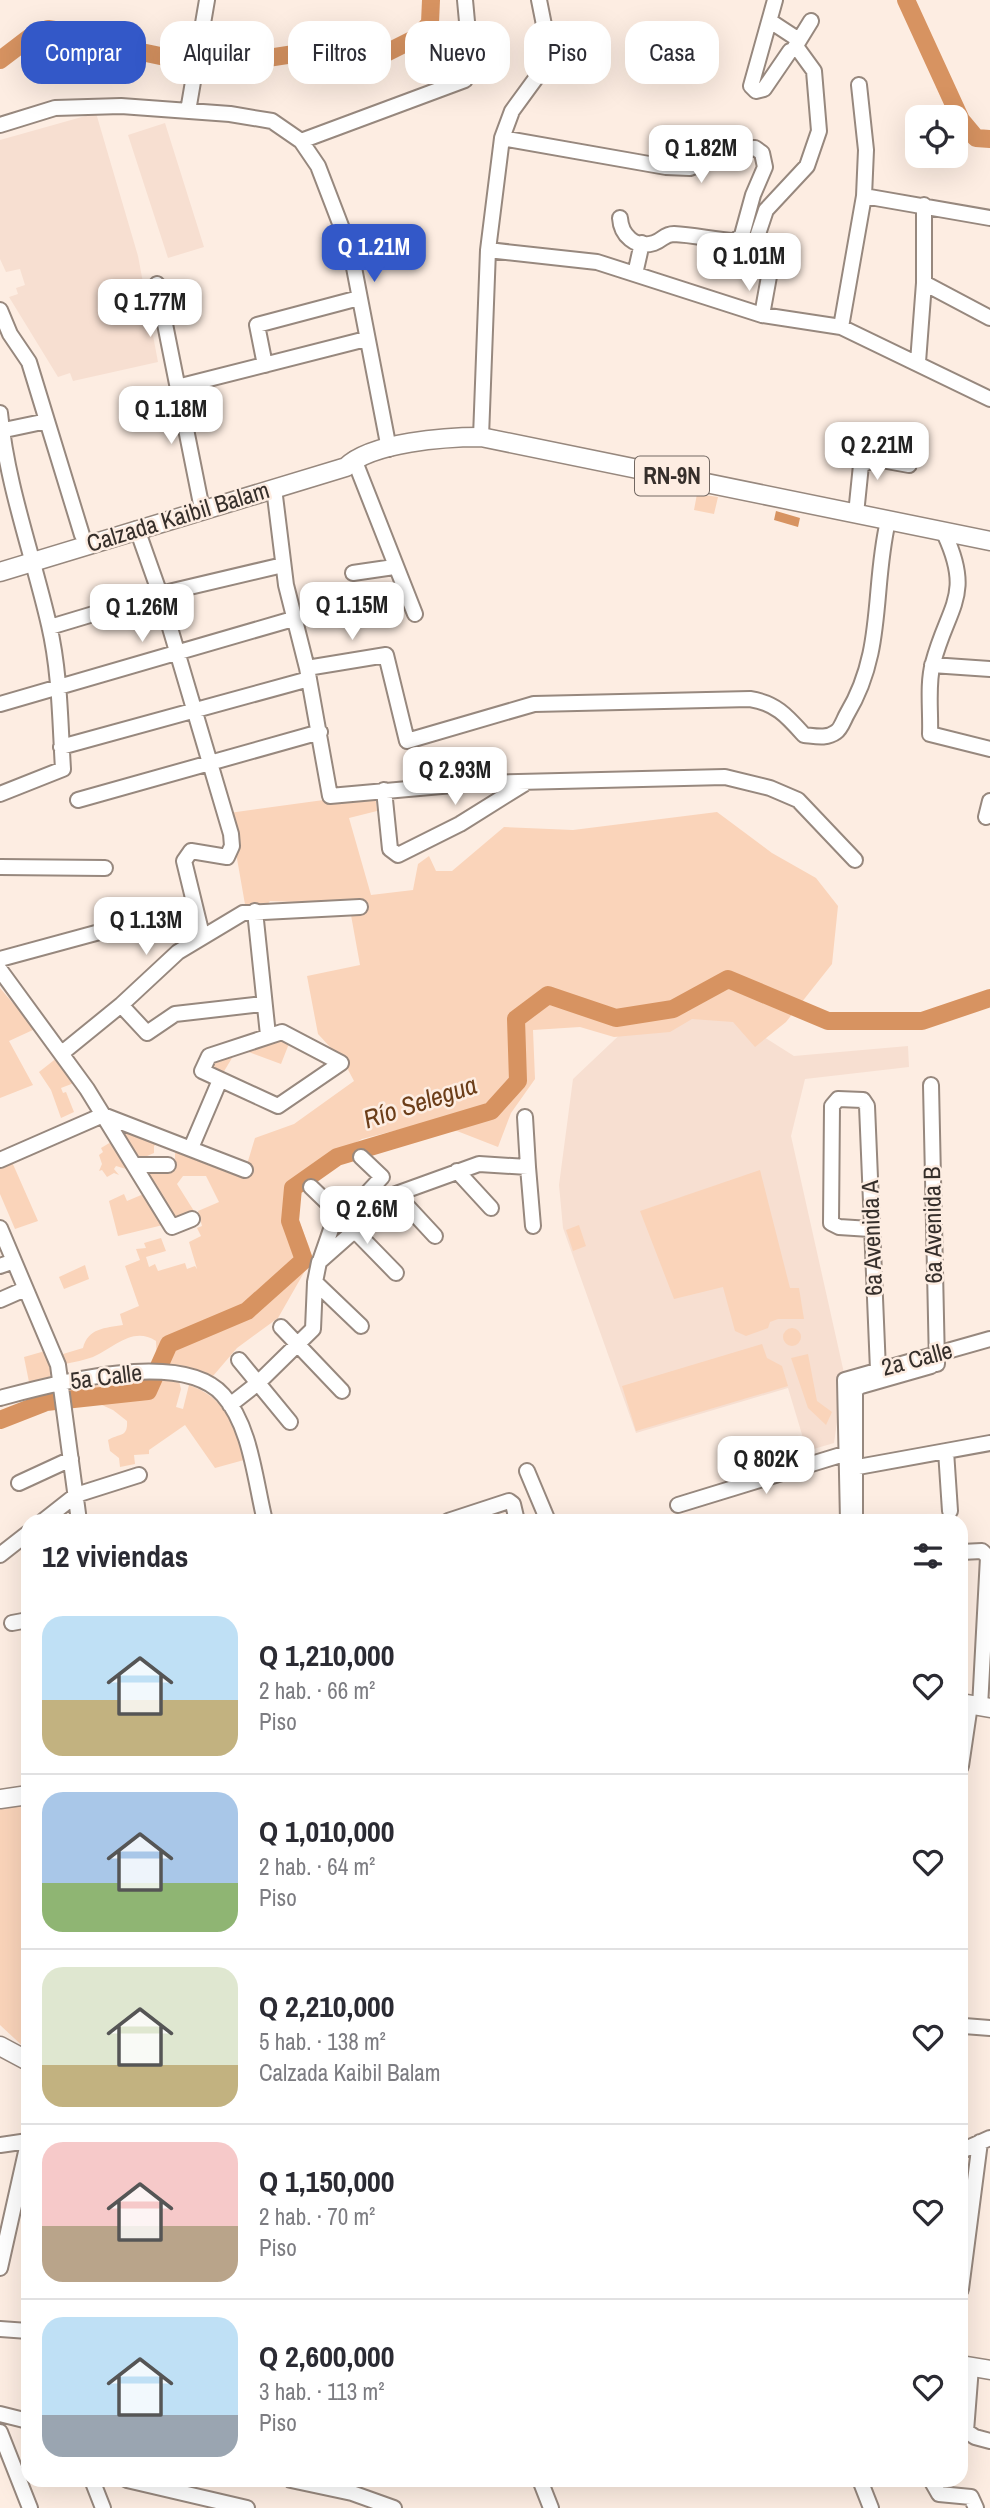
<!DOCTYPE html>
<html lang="es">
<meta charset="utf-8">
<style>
:root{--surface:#fff;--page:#f7f7f7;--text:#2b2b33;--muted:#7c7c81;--line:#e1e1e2;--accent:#3358c8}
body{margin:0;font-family:"Archivo Narrow",sans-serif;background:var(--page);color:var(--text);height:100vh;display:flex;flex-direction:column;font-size:26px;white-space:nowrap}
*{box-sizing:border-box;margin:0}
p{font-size:23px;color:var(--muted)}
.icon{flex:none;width:38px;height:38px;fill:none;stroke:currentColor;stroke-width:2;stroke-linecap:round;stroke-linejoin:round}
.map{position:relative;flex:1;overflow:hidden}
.sheet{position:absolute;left:21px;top:1514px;width:947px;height:973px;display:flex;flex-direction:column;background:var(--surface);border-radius:21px;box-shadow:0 7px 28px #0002}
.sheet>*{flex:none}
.hud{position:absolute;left:21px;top:21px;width:948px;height:63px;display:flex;gap:14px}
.controls{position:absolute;left:905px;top:105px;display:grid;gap:14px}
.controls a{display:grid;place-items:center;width:63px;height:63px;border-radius:14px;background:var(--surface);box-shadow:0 7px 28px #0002;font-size:35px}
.price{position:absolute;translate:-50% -60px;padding:0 16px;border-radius:14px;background:#fff;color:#222;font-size:23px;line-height:46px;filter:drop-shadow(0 2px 4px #0008)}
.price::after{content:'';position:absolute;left:50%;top:42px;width:21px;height:16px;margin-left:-10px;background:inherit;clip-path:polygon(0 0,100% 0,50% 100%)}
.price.on{background:var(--accent);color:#fff}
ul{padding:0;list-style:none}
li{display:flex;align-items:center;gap:21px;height:175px;padding:0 21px}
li+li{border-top:2px solid var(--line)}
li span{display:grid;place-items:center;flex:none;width:196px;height:140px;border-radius:21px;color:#555}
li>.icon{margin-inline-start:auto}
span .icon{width:84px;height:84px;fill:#fffc;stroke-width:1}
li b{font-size:30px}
h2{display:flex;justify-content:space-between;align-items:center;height:84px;padding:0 21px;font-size:30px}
.tag{padding:0 24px;border-radius:21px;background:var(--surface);box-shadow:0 7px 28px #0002;font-size:24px;line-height:63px}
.tag.on{background:var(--accent);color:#fff}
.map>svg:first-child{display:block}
.built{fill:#f7dfd1}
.green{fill:#fad4ba;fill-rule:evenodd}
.water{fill:#d79361}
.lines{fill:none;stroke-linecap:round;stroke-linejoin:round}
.river{stroke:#d79361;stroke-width:18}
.minor-casing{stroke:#97887e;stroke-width:18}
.major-casing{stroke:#97887e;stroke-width:21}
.minor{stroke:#fff;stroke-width:14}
.major{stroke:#fff;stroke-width:18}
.labels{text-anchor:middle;stroke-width:5;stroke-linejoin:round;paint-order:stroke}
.shield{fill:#fdede2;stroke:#726862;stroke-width:2}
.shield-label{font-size:23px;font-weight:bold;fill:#362f2b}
.street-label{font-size:24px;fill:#362f2b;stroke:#fdede2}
.water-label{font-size:26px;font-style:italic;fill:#6b3d18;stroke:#fdede2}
</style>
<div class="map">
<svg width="990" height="2508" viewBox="0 0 990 2508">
<rect width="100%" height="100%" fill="#fdede2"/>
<path class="built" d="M96 113 138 256 158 362 73 381 70 373 58 377 9 297 18 294 16 288 25 285 20 269 6 272 0 259V140Z
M165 123 204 247 168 258 128 135Z
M704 1009 745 1025 794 1056 908 1046 909 1067 805 1079 791 1136 844 1373 834 1443 807 1451 788 1388 636 1433 563 1228 559 1185 573 1079 629 1026Z"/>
<path class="green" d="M697 494 718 497 714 514 694 510Z
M375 793 377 811 349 818 371 895 413 890 418 864 429 856 436 871H452L504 827 573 830 717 812 772 853 816 878 838 906 832 964 786 1022 755 1047 733 1022 692 1019 670 1032 614 1037 580 1027 533 1030 535 1079 511 1113 498 1147 457 1131 420 1134 358 1153 333 1165 295 1191V1211L310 1249 306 1269 278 1318 237 1348 213 1376 186 1367 157 1365 156 1341C133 1326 115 1347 93 1357 85 1360 74 1362 65 1364L63 1354 83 1348C88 1328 105 1328 123 1325L120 1314 139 1306 125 1266 140 1260 136 1249 146 1248 144 1243 161 1238 166 1251 146 1257 149 1267 155 1264 158 1271 185 1263 187 1269 195 1266 197 1269 189 1242 201 1236 197 1228 202 1226 198 1211 219 1202 206 1176H183L177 1184 194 1211 172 1221 140 1168 175 1166V1153L182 1150 245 1171 255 1138 294 1124 354 1081 344 1062 318 1034 307 976 360 965 349 904 270 901 261 912 246 910 229 813ZM417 1125 424 1126 342 1150 362 1139Z
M0 988 35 1029 9 1041 33 1085 0 1098Z
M277 1029 292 1036 281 1064 238 1048 223 1073 200 1063 204 1052Z
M58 1057 74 1083 61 1088 63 1093 66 1092 74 1112 61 1118 51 1090 39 1072Z
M114 1122 160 1141 154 1146V1153L138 1160Z
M111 1142 116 1143 130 1170 116 1166 114 1169 119 1175 114 1173 107 1177 102 1170 99 1171 102 1164 99 1155 103 1152 101 1148Z
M12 1162 38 1221 15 1229 0 1194V1168Z
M760 1170 790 1288H799L804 1319H778L770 1322 768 1328 746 1336 735 1331 723 1287 674 1299 640 1211Z
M146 1193 167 1224 118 1236 109 1201 124 1194 127 1201Z
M579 1225 586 1246 573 1251 566 1230Z
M85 1265 89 1279 64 1289 59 1277Z
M783 1337a9 9 0 1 1 18 0a9 9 0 1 1-18 0Z
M762 1344 767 1358 782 1366 788 1386 636 1431 622 1386Z
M45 1351 53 1372 49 1377 29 1382 24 1357Z
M808 1354 817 1401 832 1412 826 1425 808 1408 791 1358Z
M163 1377 179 1381 181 1389 176 1407 183 1409 189 1385C224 1397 237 1425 244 1460L215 1468 185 1425 149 1450V1454L134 1455 135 1464 120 1467 119 1458 110 1451 108 1440C119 1433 128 1438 127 1421L113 1410 93 1401 89 1385 99 1381Z
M28 1804V2051L0 2025V1808Z"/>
<path class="water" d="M776 511 800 518 798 527 774 520Z"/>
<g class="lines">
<path class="river" d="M906 0 961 120 976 138 990 139
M0 60 29 38 48 29 68 32 94 42 184 61H248L333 48 374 59 418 37 430 23 431 0
M0 1420 46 1402 148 1391 169 1344 247 1311 304 1260 290 1221 293 1188 337 1157 491 1111 518 1081 516 1019 548 995 616 1018 673 1009 728 979 828 1021H922L990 998"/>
<defs>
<path id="minor" d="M770 21 799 40
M795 47 811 21
M188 111 207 0
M0 125 55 108 121 106 230 114 272 121 301 141 318 166 351 252 389 449
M502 138 666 167 690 168 736 151 755 148 762 153 765 167 753 195 742 235 735 241C715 240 695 235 674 234 664 234 663 240 654 243 635 249 621 235 620 218
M301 141 465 80 471 65 465 0
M864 196 990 218
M488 250 597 262 762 315 841 327 990 399
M635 274 642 243
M924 283 990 318
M157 284 202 509
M0 310 10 334 29 362 82 535
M762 315 770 271 757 237 766 210 807 166 819 131 814 71 798 49 790 51 764 89 756 91 751 86 775 0
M841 327 864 196 866 150 859 85
M918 362 924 283V205
M265 365 257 325 359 298
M177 387 366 339
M0 413C7 486 33 555 49 625 60 672 60 721 63 769L0 794
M0 431 47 421
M481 437 488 250 502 138 512 111 547 63 550 55 539 0
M354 459 415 614
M274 488 286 585 307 668 330 796 475 783 725 777 770 788 798 800 855 860
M856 514 861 465 876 459 909 465
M137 529 160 594 231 834 232 846 227 857 191 851 184 861 202 935
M945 535C973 596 948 606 933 663 927 684 931 712 930 734L990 749
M353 573 394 567
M50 627 160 594 283 565
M932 665 990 669
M307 668 386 655 407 741 534 704 750 699C776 703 787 716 804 735 815 736 827 739 836 732 841 729 844 719 847 714 885 651 872 589 888 521
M0 704 293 619
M61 747 309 679
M384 790 390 849 398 855 460 824 524 784
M78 800 320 732
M986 817 990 801
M0 867 105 868
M255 911 268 1035
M0 959 118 927
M0 970 87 1089 172 1227 192 1219
M121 1005 147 1033 175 1014 263 1004
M282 1032 341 1063 278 1106 202 1071 209 1056Z
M62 1053 121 1005 178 952 243 913 360 907
M931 1085 937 1364
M525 1117 528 1167
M191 1148 220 1080
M0 1160 103 1115 245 1170
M134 1165H168
M457 1171 491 1208
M311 1187 337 1212
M396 1194 435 1236
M0 1228 58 1365 79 1521
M870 1229 839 1227 831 1223 832 1106 838 1099 863 1100 867 1106 878 1370
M356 1232 396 1273
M320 1261 337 1212 357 1204 382 1177 361 1157
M0 1266 14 1261
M315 1282 361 1326
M0 1300 25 1289
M281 1327 342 1391
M239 1360 290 1422
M0 1398C52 1384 181 1348 223 1395 251 1426 255 1481 265 1521
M230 1405 258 1383 313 1329 315 1282 319 1262 396 1194 479 1164 528 1167 533 1226
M946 1451 950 1511
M847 1469 990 1443
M527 1471 548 1521
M19 1483 71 1459
M678 1505 844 1454
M855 1519V1390L861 1386 931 1366
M43 1521 76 1495 139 1475
M448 1521 509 1501 513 1504 517 1521
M848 1521 845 1380 990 1339
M961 1552 982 1551 988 1557 980 1707
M0 1555 28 1533
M12 1623 28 1620
M961 1766 970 1705
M964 2026 990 2028
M0 2145 28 2141
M961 2151 990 2138
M0 2268 28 2143
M961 2289 980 2142
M0 2329 28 2331
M971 2367 966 2431 975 2437 990 2441
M0 2414 28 2421
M0 2432 30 2508
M92 2480 103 2508
M127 2480 247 2508
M291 2480 352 2493 394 2508
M540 2480 551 2508
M860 2480 871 2508
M931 2480 939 2494 971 2497 976 2508"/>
<path id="major" d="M0 572 346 467C372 442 446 437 481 437L990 541
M961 1703 990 1708
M0 1799 28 1795
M0 2046 28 2061
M961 2365 990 2370"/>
</defs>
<use href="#minor" class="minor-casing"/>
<use href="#major" class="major-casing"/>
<use href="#minor" class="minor"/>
<use href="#major" class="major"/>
</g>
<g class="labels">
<rect class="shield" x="635" y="456.5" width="74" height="39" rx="5"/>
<g class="shield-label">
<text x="672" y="484">RN-9N</text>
</g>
<g class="street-label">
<text transform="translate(178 517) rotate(-17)" y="8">Calzada Kaibil Balam</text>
<text transform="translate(933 1225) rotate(-91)" y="8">6a Avenida B</text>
<text transform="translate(872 1238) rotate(-92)" y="8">6a Avenida A</text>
<text transform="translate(917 1359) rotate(-15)" y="8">2a Calle</text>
<text transform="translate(106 1377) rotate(-7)" y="8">5a Calle</text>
</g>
<g class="water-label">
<text transform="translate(420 1102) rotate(-18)" y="9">Río Selegua</text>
</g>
</g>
</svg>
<div class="controls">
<a><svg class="icon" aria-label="locate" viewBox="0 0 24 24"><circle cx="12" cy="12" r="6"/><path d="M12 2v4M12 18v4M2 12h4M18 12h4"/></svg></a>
</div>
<b class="price" style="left:701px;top:185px">Q 1.82M</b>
<b class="price on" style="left:374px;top:284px">Q 1.21M</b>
<b class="price" style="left:749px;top:293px">Q 1.01M</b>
<b class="price" style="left:150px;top:339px">Q 1.77M</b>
<b class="price" style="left:171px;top:446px">Q 1.18M</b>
<b class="price" style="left:877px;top:482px">Q 2.21M</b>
<b class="price" style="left:352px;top:642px">Q 1.15M</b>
<b class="price" style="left:142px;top:644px">Q 1.26M</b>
<b class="price" style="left:455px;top:807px">Q 2.93M</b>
<b class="price" style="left:146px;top:957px">Q 1.13M</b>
<b class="price" style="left:367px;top:1246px">Q 2.6M</b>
<b class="price" style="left:766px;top:1496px">Q 802K</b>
<div class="hud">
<a class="tag on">Comprar</a>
<a class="tag">Alquilar</a>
<a class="tag">Filtros</a>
<a class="tag">Nuevo</a>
<a class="tag">Piso</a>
<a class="tag">Casa</a>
</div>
<section class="sheet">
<h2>12 viviendas<svg class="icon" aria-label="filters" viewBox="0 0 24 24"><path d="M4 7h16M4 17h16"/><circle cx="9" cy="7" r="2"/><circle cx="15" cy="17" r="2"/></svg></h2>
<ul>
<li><span style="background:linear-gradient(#bfe0f5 60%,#c2b280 0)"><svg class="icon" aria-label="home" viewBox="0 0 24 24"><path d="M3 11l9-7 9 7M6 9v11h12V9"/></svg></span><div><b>Q 1,210,000</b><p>2 hab. · 66 m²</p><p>Piso</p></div><svg class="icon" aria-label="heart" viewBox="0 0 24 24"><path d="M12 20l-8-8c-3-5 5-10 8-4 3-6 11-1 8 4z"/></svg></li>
<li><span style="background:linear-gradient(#a9c7e8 65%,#8fb573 0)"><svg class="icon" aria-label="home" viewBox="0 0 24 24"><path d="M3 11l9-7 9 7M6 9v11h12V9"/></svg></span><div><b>Q 1,010,000</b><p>2 hab. · 64 m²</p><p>Piso</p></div><svg class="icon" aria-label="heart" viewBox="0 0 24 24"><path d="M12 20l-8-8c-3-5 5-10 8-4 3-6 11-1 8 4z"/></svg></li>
<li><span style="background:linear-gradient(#dfe7d0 70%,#c2b280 0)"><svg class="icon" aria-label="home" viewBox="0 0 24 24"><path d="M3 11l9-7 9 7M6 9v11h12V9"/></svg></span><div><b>Q 2,210,000</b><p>5 hab. · 138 m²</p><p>Calzada Kaibil Balam</p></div><svg class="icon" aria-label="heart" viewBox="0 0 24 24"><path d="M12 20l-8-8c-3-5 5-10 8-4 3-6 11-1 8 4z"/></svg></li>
<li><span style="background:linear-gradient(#f6c9c9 60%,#b9a48a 0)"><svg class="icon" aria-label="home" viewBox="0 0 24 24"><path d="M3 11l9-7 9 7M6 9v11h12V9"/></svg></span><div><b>Q 1,150,000</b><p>2 hab. · 70 m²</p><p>Piso</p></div><svg class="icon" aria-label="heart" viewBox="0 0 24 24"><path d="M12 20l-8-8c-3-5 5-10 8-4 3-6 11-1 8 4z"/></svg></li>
<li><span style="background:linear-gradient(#bfe0f5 70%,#9aa5b1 0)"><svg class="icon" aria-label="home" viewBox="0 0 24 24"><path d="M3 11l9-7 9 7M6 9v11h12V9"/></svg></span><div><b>Q 2,600,000</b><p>3 hab. · 113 m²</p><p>Piso</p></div><svg class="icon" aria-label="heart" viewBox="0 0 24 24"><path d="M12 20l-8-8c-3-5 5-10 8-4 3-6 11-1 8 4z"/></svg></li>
</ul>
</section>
</div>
